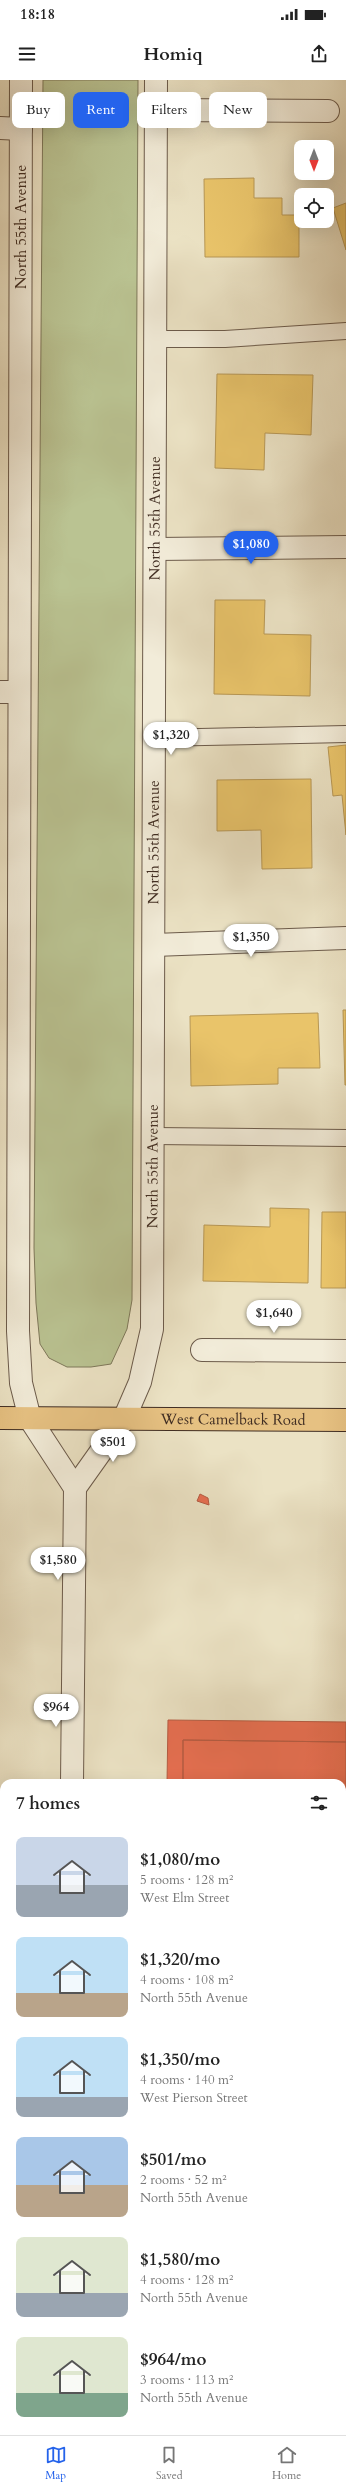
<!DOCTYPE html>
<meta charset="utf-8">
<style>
:root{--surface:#fff;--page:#f6f6f6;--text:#222;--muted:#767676;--line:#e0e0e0;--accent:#2563eb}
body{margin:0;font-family:Cardo,serif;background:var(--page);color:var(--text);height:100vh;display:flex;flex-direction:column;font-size:15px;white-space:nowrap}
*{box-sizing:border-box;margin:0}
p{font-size:13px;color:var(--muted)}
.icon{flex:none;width:22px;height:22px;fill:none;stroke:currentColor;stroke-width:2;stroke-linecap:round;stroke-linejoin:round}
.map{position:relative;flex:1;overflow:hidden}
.details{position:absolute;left:0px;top:1699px;width:346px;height:656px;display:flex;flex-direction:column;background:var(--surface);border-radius:12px 12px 0 0;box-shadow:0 4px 16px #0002}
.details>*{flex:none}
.banner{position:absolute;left:12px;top:12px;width:322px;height:36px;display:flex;gap:8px}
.needle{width:26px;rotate:180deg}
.controls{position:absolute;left:294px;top:60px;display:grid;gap:8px}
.controls a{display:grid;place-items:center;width:40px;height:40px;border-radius:8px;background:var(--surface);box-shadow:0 4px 16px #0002;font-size:20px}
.price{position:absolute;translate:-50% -34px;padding:0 9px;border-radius:14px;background:#fff;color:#222;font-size:13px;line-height:26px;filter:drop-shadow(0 1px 2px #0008)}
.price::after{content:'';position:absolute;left:50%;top:24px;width:12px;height:9px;margin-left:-6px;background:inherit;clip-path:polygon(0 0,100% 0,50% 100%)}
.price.current{background:var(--accent);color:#fff}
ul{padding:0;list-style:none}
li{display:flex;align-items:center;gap:12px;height:100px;padding:0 16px}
li span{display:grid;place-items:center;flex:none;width:112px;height:80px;border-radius:8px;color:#555}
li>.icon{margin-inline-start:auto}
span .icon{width:48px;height:48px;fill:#fffc;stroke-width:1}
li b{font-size:17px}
h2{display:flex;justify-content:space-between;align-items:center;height:48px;padding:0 16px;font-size:17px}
.pill{padding:0 14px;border-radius:8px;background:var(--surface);box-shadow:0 4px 16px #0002;font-size:14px;line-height:36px}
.pill.current{background:var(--accent);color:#fff}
.status{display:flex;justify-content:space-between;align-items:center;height:28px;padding:0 20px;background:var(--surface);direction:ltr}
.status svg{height:11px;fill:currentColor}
header{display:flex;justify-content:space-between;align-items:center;height:52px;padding:0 16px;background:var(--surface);font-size:18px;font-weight:700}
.tabs{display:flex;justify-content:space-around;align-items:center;height:56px;border-top:1px solid var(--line);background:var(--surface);font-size:11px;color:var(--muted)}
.tabs a{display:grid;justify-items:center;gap:2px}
.tabs .current{color:var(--accent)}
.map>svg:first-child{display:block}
.green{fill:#bac392;stroke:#7e785a}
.homes{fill:#e9c46a;stroke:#b79755}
.shops{fill:#e76f51;stroke:#b55c43}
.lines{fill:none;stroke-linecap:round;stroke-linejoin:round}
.service-casing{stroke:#6c5b4b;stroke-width:18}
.minor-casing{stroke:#6c5b4b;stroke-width:24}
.tertiary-casing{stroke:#6c5b4b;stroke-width:24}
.primary-casing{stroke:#412e23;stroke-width:24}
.service{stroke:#f2ecd9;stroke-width:16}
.minor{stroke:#f2ecd9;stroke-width:22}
.tertiary{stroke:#f2ecd9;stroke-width:22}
.primary{stroke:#e6c182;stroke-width:22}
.labels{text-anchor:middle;stroke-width:4;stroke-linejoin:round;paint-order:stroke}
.street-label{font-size:15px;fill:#412e23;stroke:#f2ecd9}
</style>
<div class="status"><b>18:18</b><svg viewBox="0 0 49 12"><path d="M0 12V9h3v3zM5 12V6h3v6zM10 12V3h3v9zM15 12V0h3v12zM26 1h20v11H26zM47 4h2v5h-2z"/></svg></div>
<header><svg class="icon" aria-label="menu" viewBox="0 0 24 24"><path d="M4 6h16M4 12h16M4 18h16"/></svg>Homiq<svg class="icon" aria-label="share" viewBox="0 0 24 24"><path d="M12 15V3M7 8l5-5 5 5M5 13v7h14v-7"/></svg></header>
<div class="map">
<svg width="346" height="2355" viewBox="0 0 346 2355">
<rect width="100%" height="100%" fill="#ebe2c4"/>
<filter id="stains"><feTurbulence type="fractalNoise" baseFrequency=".005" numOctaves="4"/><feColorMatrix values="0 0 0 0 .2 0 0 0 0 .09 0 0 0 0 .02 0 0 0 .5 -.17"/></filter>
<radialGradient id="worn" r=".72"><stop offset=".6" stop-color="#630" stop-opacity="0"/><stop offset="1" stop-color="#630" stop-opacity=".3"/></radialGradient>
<path class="green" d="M43 0H138L132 1220 127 1249 111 1284 91 1287H67L49 1278 40 1264 36 1223 34 1168Z"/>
<path class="homes" d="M254 98V118H282V135H299V177H205L204 99Z
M346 123V170L333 128Z
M217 294 313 295 311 355 265 353 264 390 215 388Z
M215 520H265L264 554 311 555 310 616 214 614Z
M346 665V755L342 715 333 716 328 667Z
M311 699 312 788 262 789 261 750 217 751V700Z
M343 930H346V1005H345Z
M318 933 320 988H278V1004L191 1006 190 936Z
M270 1128 309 1129 308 1203 203 1201 204 1145 270 1147Z
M322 1132H346V1208H321Z
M342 1752H346V1897H342Z
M342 1979H346V2006H342Z
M342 2031H346V2102H342Z
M342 2203H346V2247L342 2246Z
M342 2259H346V2287H342Z
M342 2329H346V2355L275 2354V2351H342Z"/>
<path class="shops" d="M200 1414 208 1418 209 1425 197 1421Z
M168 1640 346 1642V1662L183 1660V1703H167Z
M183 1660 346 1662V1738H342V1703H183Z"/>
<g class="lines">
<defs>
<path id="service" d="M156 259H225L346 251
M154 658 346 654
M153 1056 346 1058"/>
<path id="minor" d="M156 30 328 31
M0 48 21 49
M155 469 346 467
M0 612H19
M154 865 346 858
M202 1270 346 1271"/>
<g id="tertiary">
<path d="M21 0 18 1251 21 1303 30 1339 75 1408 72 1703"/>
<path id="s1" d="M75 1408 124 1339 140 1302 152 1249 156 0"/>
<path d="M68 2355V2351"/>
</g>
<g id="primary">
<path id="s2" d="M0 1338 346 1340"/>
</g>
</defs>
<use href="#service" class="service-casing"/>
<use href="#minor" class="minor-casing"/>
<use href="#tertiary" class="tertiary-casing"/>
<use href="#primary" class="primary-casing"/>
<use href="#service" class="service"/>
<use href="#minor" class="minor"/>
<use href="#tertiary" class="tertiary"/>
<use href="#primary" class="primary"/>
</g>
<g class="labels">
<g class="street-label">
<text transform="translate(21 147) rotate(-90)" y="5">North 55th Avenue</text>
<text dy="5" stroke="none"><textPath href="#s1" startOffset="990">North 55th Avenue</textPath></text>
<text dy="5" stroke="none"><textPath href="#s1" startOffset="666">North 55th Avenue</textPath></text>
<text dy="5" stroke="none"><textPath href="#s1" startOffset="342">North 55th Avenue</textPath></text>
<text dy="5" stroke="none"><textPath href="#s2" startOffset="233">West Camelback Road</textPath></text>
</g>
</g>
<rect width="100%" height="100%" filter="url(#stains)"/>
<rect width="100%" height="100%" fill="url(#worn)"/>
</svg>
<div class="controls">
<a><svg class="needle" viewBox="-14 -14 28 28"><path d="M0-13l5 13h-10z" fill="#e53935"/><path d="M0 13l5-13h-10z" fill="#767676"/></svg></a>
<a><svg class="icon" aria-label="locate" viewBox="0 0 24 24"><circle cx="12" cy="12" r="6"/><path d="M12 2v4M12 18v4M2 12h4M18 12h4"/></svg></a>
</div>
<b class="price current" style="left:251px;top:485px">$1,080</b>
<b class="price" style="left:171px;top:676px">$1,320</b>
<b class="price" style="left:251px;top:878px">$1,350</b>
<b class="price" style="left:274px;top:1254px">$1,640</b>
<b class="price" style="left:113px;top:1383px">$501</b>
<b class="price" style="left:58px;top:1501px">$1,580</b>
<b class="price" style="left:56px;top:1648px">$964</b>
<div class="banner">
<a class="pill">Buy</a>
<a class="pill current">Rent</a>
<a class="pill">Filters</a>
<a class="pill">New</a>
</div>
<section class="details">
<h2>7 homes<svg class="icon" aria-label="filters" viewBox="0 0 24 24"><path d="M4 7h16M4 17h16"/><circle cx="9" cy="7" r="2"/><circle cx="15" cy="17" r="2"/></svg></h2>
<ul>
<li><span style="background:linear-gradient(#c9d6e8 60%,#9aa5b1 0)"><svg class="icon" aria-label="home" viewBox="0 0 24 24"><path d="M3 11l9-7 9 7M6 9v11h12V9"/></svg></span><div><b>$1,080/mo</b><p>5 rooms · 128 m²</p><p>West Elm Street</p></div></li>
<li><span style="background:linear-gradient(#bfe0f5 70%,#b9a48a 0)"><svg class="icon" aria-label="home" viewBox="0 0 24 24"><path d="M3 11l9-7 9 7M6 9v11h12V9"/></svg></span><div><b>$1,320/mo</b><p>4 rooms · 108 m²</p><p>North 55th Avenue</p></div></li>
<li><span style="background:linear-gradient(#bfe0f5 75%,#9aa5b1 0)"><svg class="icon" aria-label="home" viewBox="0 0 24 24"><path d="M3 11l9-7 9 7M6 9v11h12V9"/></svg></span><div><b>$1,350/mo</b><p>4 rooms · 140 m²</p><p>West Pierson Street</p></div></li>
<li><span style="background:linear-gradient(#a9c7e8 60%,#b9a48a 0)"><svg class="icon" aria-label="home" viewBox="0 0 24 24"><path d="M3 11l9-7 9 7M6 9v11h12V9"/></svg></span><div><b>$501/mo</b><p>2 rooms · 52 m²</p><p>North 55th Avenue</p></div></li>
<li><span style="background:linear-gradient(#dfe7d0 70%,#9aa5b1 0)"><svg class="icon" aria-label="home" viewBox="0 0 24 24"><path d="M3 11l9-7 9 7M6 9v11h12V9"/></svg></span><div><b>$1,580/mo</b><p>4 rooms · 128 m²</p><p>North 55th Avenue</p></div></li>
<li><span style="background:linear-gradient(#dfe7d0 70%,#7fa58c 0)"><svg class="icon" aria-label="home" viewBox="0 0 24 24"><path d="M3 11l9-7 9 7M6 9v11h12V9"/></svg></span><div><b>$964/mo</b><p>3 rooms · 113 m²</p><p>North 55th Avenue</p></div></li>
</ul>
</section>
</div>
<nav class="tabs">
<a class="current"><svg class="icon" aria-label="map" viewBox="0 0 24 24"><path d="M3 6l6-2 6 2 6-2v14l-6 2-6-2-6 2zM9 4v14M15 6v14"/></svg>Map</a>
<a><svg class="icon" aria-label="saved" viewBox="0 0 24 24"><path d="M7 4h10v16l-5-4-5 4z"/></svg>Saved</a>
<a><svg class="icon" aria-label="home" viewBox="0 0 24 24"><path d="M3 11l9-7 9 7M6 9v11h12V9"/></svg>Home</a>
</nav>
